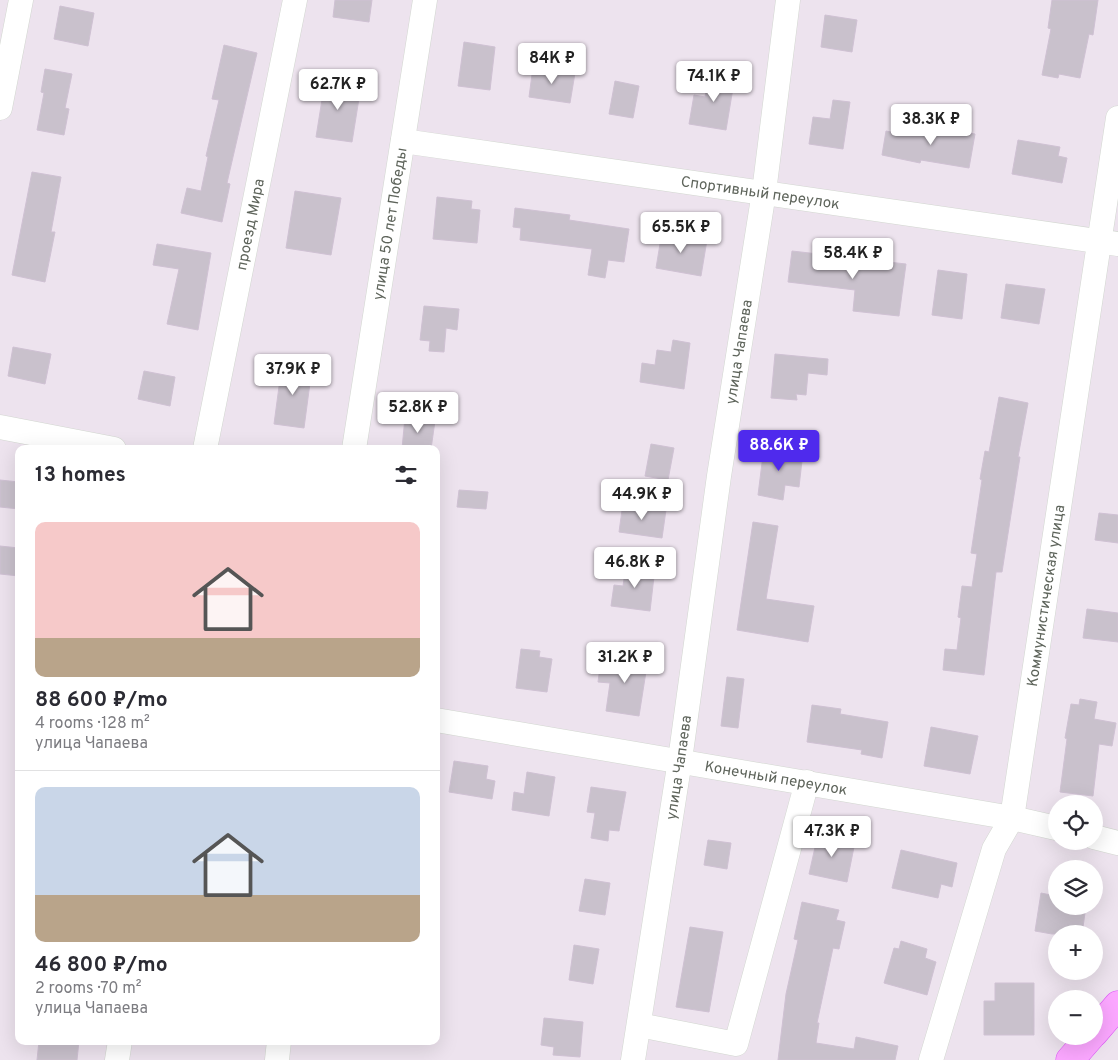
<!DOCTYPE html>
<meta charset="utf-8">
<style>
:root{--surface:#fff;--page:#f2f2f3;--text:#2b2b33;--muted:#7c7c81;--line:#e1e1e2;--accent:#4f2aed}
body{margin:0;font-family:Overpass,sans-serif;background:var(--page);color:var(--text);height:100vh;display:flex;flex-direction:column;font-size:19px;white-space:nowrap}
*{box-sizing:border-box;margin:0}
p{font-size:16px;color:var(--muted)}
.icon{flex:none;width:28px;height:28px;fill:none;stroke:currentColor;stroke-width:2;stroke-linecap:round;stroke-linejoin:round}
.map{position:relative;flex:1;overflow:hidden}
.side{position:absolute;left:15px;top:445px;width:425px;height:600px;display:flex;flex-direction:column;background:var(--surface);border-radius:10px;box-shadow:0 5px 20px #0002}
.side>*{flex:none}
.buttons{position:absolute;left:1048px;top:795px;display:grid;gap:10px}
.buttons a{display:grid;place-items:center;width:55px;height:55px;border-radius:50%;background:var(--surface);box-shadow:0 5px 20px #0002;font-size:25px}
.price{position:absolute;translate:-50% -42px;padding:0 11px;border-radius:5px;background:#fff;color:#222;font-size:16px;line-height:32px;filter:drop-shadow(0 1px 2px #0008)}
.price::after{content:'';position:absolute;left:50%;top:30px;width:15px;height:11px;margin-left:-8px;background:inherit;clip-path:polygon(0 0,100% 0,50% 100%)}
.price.active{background:var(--accent);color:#fff}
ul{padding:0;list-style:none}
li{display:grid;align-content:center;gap:10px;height:265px;padding:0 20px}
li+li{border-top:1px solid var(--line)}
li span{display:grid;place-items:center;height:155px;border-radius:10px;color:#555}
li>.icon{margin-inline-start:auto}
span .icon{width:90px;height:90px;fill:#fffc;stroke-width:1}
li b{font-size:21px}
h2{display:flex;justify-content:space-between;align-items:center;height:60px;padding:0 20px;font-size:21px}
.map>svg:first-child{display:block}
.building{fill:#c9c1cc;stroke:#cfc1d3}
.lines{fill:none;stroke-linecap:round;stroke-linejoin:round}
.minor-casing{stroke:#d2d7d0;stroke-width:25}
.major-casing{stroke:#da55f5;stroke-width:29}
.minor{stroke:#fff;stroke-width:24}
.major{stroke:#fba7ff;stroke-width:28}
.labels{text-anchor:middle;stroke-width:5;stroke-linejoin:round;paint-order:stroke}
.street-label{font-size:15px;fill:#5e645b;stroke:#fff}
</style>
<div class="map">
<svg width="1118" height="1060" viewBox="0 0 1118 1060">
<rect width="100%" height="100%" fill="#ede3ee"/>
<path class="building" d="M335 0H372L369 22 333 17Z
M1052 0H1098L1093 35 1089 34 1080 78 1059 74 1058 78 1042 75 1051 29 1048 28Z
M60 6 94 13 88 46 54 39Z
M825 15 857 20 852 52 821 47Z
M464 42 495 47 490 90 458 86Z
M224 45 257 53 227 183 230 184 222 222 181 213 187 188 201 191 208 157 206 156 219 100 212 99Z
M533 67 575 73 570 103 529 97Z
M45 69 72 74 65 108 69 109 64 135 37 130 44 93 41 92Z
M709 72 735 76 726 130 689 124 694 95 705 97Z
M325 81 361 86 352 142 316 137Z
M615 81 639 86 633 118 609 114Z
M833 100 850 102 843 149 809 144 813 117 830 119Z
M914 124 975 134 969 168 921 160 920 163 882 155 886 131 911 136Z
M1018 140 1060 147 1058 156 1067 158 1062 183 1012 174Z
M32 172 61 177 51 232H55L45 282 12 275Z
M295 191 341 198 331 255 286 248Z
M437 197 472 201 471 209 480 210 477 243 433 239Z
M515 208 570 215 569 220 629 229 624 262 608 260 605 278 588 275 592 249 520 240 521 228 513 227Z
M662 232 707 240 701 276 656 268Z
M157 244 211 253 198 330 167 324 179 269 153 265Z
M792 251 906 264 899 316 853 311 855 290 788 282Z
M938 270 967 274 962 319 932 315Z
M1006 284 1045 289 1039 324 1001 318Z
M424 306 459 309 457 330 446 328 444 352 429 351 430 341 420 340Z
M673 340 690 343 684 389 640 382 642 363 655 365 657 350 671 352Z
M13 347 51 354 45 384 8 376Z
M775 354 828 359 827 375 808 373 806 395 796 394 797 400 771 398Z
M282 364 312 368 304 428 274 424Z
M144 371 175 377 170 406 138 399Z
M999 397 1028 403 1018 457H1020L1002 572H996L984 675 943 670 945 649 957 650 961 618 958 617 962 586 972 587 977 554 971 553 982 480 980 479 985 451 989 452Z
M405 417 435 421 431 449H402Z
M651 444 674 448 668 480 645 476Z
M764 447 803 452 799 487 785 485 783 500 758 495Z
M0 480 19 482V509L0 507Z
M459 490 488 492 486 509 457 507Z
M623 503 666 510 662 538 619 532Z
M1099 513 1118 515V543L1095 540Z
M753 522 778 526 766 599 814 606 808 642 737 630Z
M0 546 19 548V576L0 574Z
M626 565 655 568 650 611 611 606 614 585 623 586Z
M1087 609 1118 613V642L1083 638Z
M521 649 540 651 539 657 552 659 547 692 516 688Z
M617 654 648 659 639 716 606 711 610 683 598 682 600 667 615 669Z
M727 677 744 679 738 728 721 726Z
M1080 699 1097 702 1094 719 1116 723 1112 746 1099 744 1093 796 1060 792 1067 739 1065 738 1071 704 1079 705Z
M812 705 841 709 840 714 888 722 882 758 861 754 862 750 807 742Z
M931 727 978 736 970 774 924 766Z
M454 761 488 766 486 779 495 781 492 799 449 792Z
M527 772 555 777 549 816 512 810 514 792 524 794Z
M591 787 626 792 619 831 609 830 608 841 591 838 595 813 587 812Z
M818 834 855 842 847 882 809 874Z
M708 840 731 843 727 869 704 865Z
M901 850 957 863 952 887 941 884 938 898 892 888Z
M585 879 610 883 605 915 579 911Z
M1041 893 1056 896V906H1086L1082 934H1052L1035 931Z
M802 902 839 910 836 920 845 922 839 949 833 948 817 1023H819L816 1043 854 1049 856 1037 898 1046 895 1060H778L786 994 798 940 794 939Z
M690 927 723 932 709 1012 676 1007Z
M901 941 927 949 925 958 936 962 927 995 884 983 894 948 899 949Z
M574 945 599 949 593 984 569 980Z
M995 983H1034V1035H984V1001H995Z
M544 1018 583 1022 580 1057 553 1055 554 1047 541 1045Z
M39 1041H79L77 1060H37Z"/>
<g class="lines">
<defs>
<g id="minor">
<path d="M0 108 21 0"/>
<path id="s1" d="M403 141 1118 244"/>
<path d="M0 427 114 449"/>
<path id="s2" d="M205 449 295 0"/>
<path id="s3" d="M354 449 425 0"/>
<path id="s4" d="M436 720 1012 818 1056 828"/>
<path d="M1094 837 1118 843"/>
<path d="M639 1025 736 1044 807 782"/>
<path d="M117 1060 120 1041"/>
<path d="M277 1060 279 1041"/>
<path id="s5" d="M633 1060 680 760 719 476 764 192 788 0"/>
<path id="s6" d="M931 1060 994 849 1012 818 1118 118"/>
</g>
<path id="major" d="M1094 1033 1118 1005
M1070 1060 1091 1036"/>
</defs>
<use href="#minor" class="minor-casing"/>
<use href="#major" class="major-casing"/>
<use href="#minor" class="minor"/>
<use href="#major" class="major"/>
</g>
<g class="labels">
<g class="street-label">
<text dy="5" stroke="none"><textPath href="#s1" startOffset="361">Спортивный переулок</textPath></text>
<text dy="5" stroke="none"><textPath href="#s2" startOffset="229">проезд Мира</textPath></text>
<text dy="5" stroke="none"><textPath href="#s3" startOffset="228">улица 50 лет Победы</textPath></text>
<text dy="5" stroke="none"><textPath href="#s5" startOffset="716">улица Чапаева</textPath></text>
<text dy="5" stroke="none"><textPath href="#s6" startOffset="481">Коммунистическая улица</textPath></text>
<text dy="5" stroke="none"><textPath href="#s5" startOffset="296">улица Чапаева</textPath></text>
<text dy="5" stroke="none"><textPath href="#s4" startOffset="345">Конечный переулок</textPath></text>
</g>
</g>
</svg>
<div class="buttons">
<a><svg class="icon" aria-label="locate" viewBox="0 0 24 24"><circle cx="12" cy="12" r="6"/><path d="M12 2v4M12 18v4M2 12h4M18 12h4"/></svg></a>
<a><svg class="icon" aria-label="layers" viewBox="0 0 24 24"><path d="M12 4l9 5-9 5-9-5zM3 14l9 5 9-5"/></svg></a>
<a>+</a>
<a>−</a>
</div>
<b class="price" style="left:552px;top:85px">84K ₽</b>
<b class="price" style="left:714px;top:103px">74.1K ₽</b>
<b class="price" style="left:338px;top:111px">62.7K ₽</b>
<b class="price" style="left:931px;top:146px">38.3K ₽</b>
<b class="price" style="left:681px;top:254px">65.5K ₽</b>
<b class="price" style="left:853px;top:280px">58.4K ₽</b>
<b class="price" style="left:293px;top:396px">37.9K ₽</b>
<b class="price" style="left:418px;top:434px">52.8K ₽</b>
<b class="price active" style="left:779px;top:472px">88.6K ₽</b>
<b class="price" style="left:642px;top:521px">44.9K ₽</b>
<b class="price" style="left:635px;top:589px">46.8K ₽</b>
<b class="price" style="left:625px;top:684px">31.2K ₽</b>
<b class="price" style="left:832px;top:858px">47.3K ₽</b>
<section class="side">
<h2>13 homes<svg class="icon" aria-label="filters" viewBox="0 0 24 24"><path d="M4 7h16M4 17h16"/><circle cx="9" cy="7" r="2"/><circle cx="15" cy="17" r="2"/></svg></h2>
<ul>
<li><span style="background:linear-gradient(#f6c9c9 75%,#b9a48a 0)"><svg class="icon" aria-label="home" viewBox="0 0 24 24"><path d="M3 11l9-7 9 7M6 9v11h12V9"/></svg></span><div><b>88 600 ₽/mo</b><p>4 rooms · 128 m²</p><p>улица Чапаева</p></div></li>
<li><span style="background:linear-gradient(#c9d6e8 70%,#b9a48a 0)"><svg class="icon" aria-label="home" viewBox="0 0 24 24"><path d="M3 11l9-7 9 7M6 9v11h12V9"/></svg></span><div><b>46 800 ₽/mo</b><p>2 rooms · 70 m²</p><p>улица Чапаева</p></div></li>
</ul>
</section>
</div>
